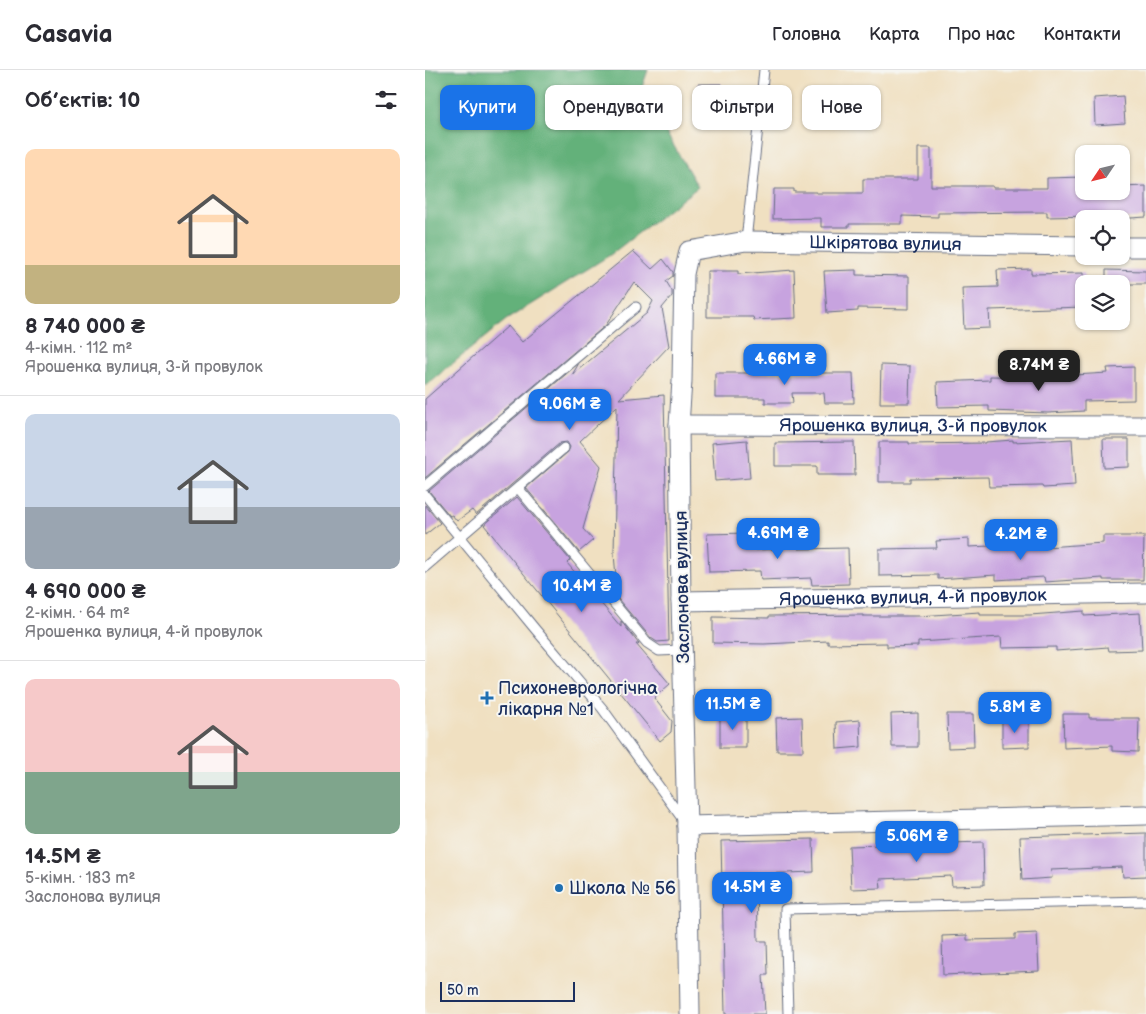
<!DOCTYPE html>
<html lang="uk">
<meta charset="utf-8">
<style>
:root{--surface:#fff;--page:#f2f2f3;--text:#2b2b33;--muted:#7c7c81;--line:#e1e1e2;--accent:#1a73e8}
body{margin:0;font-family:"Balsamiq Sans",sans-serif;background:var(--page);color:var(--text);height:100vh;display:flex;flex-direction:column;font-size:19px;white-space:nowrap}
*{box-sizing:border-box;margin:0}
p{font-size:16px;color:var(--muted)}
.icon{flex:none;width:28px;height:28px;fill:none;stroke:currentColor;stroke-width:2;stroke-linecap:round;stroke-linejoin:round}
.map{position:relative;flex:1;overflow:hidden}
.details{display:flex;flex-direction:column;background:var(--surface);width:425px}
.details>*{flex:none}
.banner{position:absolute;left:15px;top:15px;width:475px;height:45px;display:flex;gap:10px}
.needle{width:32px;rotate:235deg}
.tools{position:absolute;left:650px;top:75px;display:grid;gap:10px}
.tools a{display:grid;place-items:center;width:55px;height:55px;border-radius:10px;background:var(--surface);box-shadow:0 1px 4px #0004;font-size:25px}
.scale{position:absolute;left:15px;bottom:12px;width:135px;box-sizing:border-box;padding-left:5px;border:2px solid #1b2f5e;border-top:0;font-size:14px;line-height:18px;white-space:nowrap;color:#1b2f5e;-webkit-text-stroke:4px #f6f6f2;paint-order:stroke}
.price{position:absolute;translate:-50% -42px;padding:0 11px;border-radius:10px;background:var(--accent);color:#fff;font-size:16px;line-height:32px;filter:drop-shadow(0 1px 2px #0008)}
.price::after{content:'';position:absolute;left:50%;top:30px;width:15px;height:11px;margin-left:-8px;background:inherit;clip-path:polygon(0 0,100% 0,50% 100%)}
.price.active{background:#222;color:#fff}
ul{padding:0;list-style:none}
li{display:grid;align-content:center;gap:10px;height:265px;padding:0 25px}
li+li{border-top:1px solid var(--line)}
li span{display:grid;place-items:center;height:155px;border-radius:10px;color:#555}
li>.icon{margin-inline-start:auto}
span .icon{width:90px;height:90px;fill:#fffc;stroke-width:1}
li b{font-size:21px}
h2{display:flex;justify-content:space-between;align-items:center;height:60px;padding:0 25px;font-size:21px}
.chip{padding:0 18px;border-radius:10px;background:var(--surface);box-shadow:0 1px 4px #0004;font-size:18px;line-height:45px}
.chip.active{background:var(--accent);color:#fff}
header{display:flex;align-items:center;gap:30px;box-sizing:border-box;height:70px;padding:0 25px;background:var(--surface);border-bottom:1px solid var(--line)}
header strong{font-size:24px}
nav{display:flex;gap:28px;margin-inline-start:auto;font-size:18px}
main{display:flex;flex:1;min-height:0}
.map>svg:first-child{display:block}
.forest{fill:#64b17a;stroke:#40706c}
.building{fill:#c7a3df}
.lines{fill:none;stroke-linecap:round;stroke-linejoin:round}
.service-casing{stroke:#666d81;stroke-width:11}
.minor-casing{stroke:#666d81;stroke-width:21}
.service{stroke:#fff;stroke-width:9}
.minor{stroke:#fff;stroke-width:19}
.poi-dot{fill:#1f6fb2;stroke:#f6f6f2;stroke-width:2}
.labels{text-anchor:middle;stroke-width:4;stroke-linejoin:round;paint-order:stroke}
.street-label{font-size:18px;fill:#1b2f5e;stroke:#f6f6f2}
.poi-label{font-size:18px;fill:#1b2f5e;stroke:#f6f6f2;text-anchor:start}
</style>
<header>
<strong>Casavia</strong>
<nav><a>Головна</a><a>Карта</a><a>Про нас</a><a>Контакти</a></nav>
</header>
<main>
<section class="details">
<h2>Об’єктів: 10<svg class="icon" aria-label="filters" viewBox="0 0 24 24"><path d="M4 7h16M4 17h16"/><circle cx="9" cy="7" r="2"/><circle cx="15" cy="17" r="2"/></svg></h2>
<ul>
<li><span style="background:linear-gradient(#ffd9b3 75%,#c2b280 0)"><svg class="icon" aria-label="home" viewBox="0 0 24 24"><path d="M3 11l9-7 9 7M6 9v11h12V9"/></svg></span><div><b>8 740 000 ₴</b><p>4-кімн. · 112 m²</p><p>Ярошенка вулиця, 3-й провулок</p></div></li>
<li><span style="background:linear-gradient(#c9d6e8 60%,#9aa5b1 0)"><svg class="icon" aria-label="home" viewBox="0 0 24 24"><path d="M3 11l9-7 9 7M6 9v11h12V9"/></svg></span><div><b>4 690 000 ₴</b><p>2-кімн. · 64 m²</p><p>Ярошенка вулиця, 4-й провулок</p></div></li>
<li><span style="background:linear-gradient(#f6c9c9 60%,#7fa58c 0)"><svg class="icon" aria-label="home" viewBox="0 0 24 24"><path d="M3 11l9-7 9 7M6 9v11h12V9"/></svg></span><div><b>14.5M ₴</b><p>5-кімн. · 183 m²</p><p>Заслонова вулиця</p></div></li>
</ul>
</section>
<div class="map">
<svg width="721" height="944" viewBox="0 0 721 944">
<rect width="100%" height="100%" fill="#f6f6f2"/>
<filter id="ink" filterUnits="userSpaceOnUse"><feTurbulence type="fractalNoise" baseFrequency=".02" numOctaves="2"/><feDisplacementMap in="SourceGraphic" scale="10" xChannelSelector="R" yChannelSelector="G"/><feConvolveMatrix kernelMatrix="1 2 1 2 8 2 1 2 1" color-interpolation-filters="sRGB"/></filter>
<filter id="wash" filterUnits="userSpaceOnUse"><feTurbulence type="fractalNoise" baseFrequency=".0096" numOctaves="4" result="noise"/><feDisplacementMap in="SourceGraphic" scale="20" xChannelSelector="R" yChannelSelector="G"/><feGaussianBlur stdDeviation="1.12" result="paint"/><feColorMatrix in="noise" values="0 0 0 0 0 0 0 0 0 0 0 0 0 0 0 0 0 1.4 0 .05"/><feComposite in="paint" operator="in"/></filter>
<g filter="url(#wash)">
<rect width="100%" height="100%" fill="#f0e0c1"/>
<path class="forest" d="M0 0H223L216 20 273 117 185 185 81 250 0 316Z"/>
<g id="blocks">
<path class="building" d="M273 14H297V44H273Z
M698 26 700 53 670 55 669 28Z
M493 78H506V116H568V118H622V108L659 107V121H696V117L721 116V147L691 149H670V146L622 147V142L513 143V147L477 146V154H424V157H396V148L348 149 349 119H369V122H391V123H438V109H493Z
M208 181 227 199 238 189 248 202V206L241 211 247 221V226L237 238 244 276 194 329 239 325 244 571 232 572 226 568 193 529 189 484 192 336 155 371 176 396 158 459 168 470 154 482 101 418 143 382 145 377 142 372 135 373 51 445 47 440 32 451 27 445 25 446 4 421 154 293 147 305 222 243 228 231 209 212 181 255 0 408V329L83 256 97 272Z
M606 199V204L659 203V237L564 240 565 258 539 259 537 218 573 217 572 200Z
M369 200 371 248 329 250 328 247H282V201H313V204Z
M431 200V205L484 206V239L433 238V241L402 243 399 201Z
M681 200 721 201V214H681Z
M456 295 485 296 484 333H455Z
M709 297V330L659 331V341L623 343 564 341V336L513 337 512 312 565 310V306L616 307 683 303 682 298Z
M290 303H428L429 333H400L399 323H367L368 333H340V328H290Z
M647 369 650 416 618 418 617 416 564 417 563 407 485 408V412H454V372H484V374L561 373V372L588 370V372Z
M678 369H704V397L679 398Z
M322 370 325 408 290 411 287 373Z
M429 372 430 405H392V396H350V373Z
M92 427 145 490 142 493 196 557V551L214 574H211L245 614 229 628 247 651 246 662 235 671 59 455Z
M0 435 15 453 0 465Z
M322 463 323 472 330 471 331 480 351 479V471L373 470 374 479 423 478 424 514 387 515 386 508 336 510 335 501 284 502 282 464Z
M678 466H719L718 510H678V508L620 512 619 507 571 510V505L513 509V505L454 506V479L512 478 511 471 544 469V477L607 474V478L678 473Z
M659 541V546L715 543 717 580 684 581 683 577 631 581V577L577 578 576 567 493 572V576L462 577V573L403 574V571L339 574 288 573V547L344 548V546L438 545V546H493L555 542V545H605Z
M493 643V677H467L466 644Z
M295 644H321V678H295Z
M522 644H548L549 677 523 678Z
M638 644H664V648H714L713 682 687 681V676L639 678Z
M377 647 378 681H352L351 648Z
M435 650 436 677 412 679 411 652Z
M577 650H604V677L577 678Z
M721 763V806L698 807 697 797 626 800 627 808 597 810 595 767Z
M388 769 389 802 332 804 333 871H342L343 905H338L340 944H300L296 771Z
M558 772 559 815 527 816 526 806 455 809 456 818 426 819 424 776Z
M612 863 614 901 518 905 517 866 542 865V870L590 869V864Z"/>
</g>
</g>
<g filter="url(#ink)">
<use href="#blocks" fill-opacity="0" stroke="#666d81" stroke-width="1"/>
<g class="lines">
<defs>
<path id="service" d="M321 171 339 0
M0 416 211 237
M93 418 222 573 234 581 257 580
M0 425 110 559 177 638 259 751
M0 497 139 378
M363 944 360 839 721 831"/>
<g id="minor">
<path d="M696 177H721"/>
<path id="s1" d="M254 355 721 356"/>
<path id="s2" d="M256 531 721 523"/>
<path d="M262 756 721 745"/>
<path id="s3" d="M265 944 262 756 256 531 254 355 257 311 259 204 264 181 321 171 659 176"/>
</g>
</defs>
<use href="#service" class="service-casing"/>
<use href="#minor" class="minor-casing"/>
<use href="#service" class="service"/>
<use href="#minor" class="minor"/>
</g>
</g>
<g class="poi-dot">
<path d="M59.5 620.5h5v5h5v5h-5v5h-5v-5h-5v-5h5z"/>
<circle cx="134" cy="818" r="5"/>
</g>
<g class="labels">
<g class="street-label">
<text dy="6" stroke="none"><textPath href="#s3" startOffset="961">Шкірятова вулиця</textPath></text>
<text dy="6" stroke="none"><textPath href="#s1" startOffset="234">Ярошенка вулиця, 3-й провулок</textPath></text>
<text transform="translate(257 517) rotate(-91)" y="6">Заслонова вулиця</text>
<text dy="6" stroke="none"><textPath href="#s2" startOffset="232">Ярошенка вулиця, 4-й провулок</textPath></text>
</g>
<g class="poi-label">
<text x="73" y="624">Психоневрологічна<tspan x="73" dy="21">лікарня №1</tspan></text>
<text x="144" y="824">Школа № 56</text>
</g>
</g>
</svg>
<div class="tools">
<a><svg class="needle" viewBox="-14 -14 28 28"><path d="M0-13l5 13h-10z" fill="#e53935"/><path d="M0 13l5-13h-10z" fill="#7c7c81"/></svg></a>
<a><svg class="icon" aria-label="locate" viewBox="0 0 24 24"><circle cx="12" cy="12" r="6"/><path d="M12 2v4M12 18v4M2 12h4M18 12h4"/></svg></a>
<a><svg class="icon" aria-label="layers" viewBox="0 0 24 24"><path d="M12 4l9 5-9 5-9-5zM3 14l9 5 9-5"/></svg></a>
</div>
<div class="scale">50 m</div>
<b class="price" style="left:360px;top:316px">4.66M ₴</b>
<b class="price active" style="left:614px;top:322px">8.74M ₴</b>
<b class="price" style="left:145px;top:361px">9.06M ₴</b>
<b class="price" style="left:353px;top:490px">4.69M ₴</b>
<b class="price" style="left:596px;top:491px">4.2M ₴</b>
<b class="price" style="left:157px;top:543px">10.4M ₴</b>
<b class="price" style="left:308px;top:661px">11.5M ₴</b>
<b class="price" style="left:590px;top:664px">5.8M ₴</b>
<b class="price" style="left:492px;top:793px">5.06M ₴</b>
<b class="price" style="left:327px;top:844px">14.5M ₴</b>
<div class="banner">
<a class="chip active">Купити</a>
<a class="chip">Орендувати</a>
<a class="chip">Фільтри</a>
<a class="chip">Нове</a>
</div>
</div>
</main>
